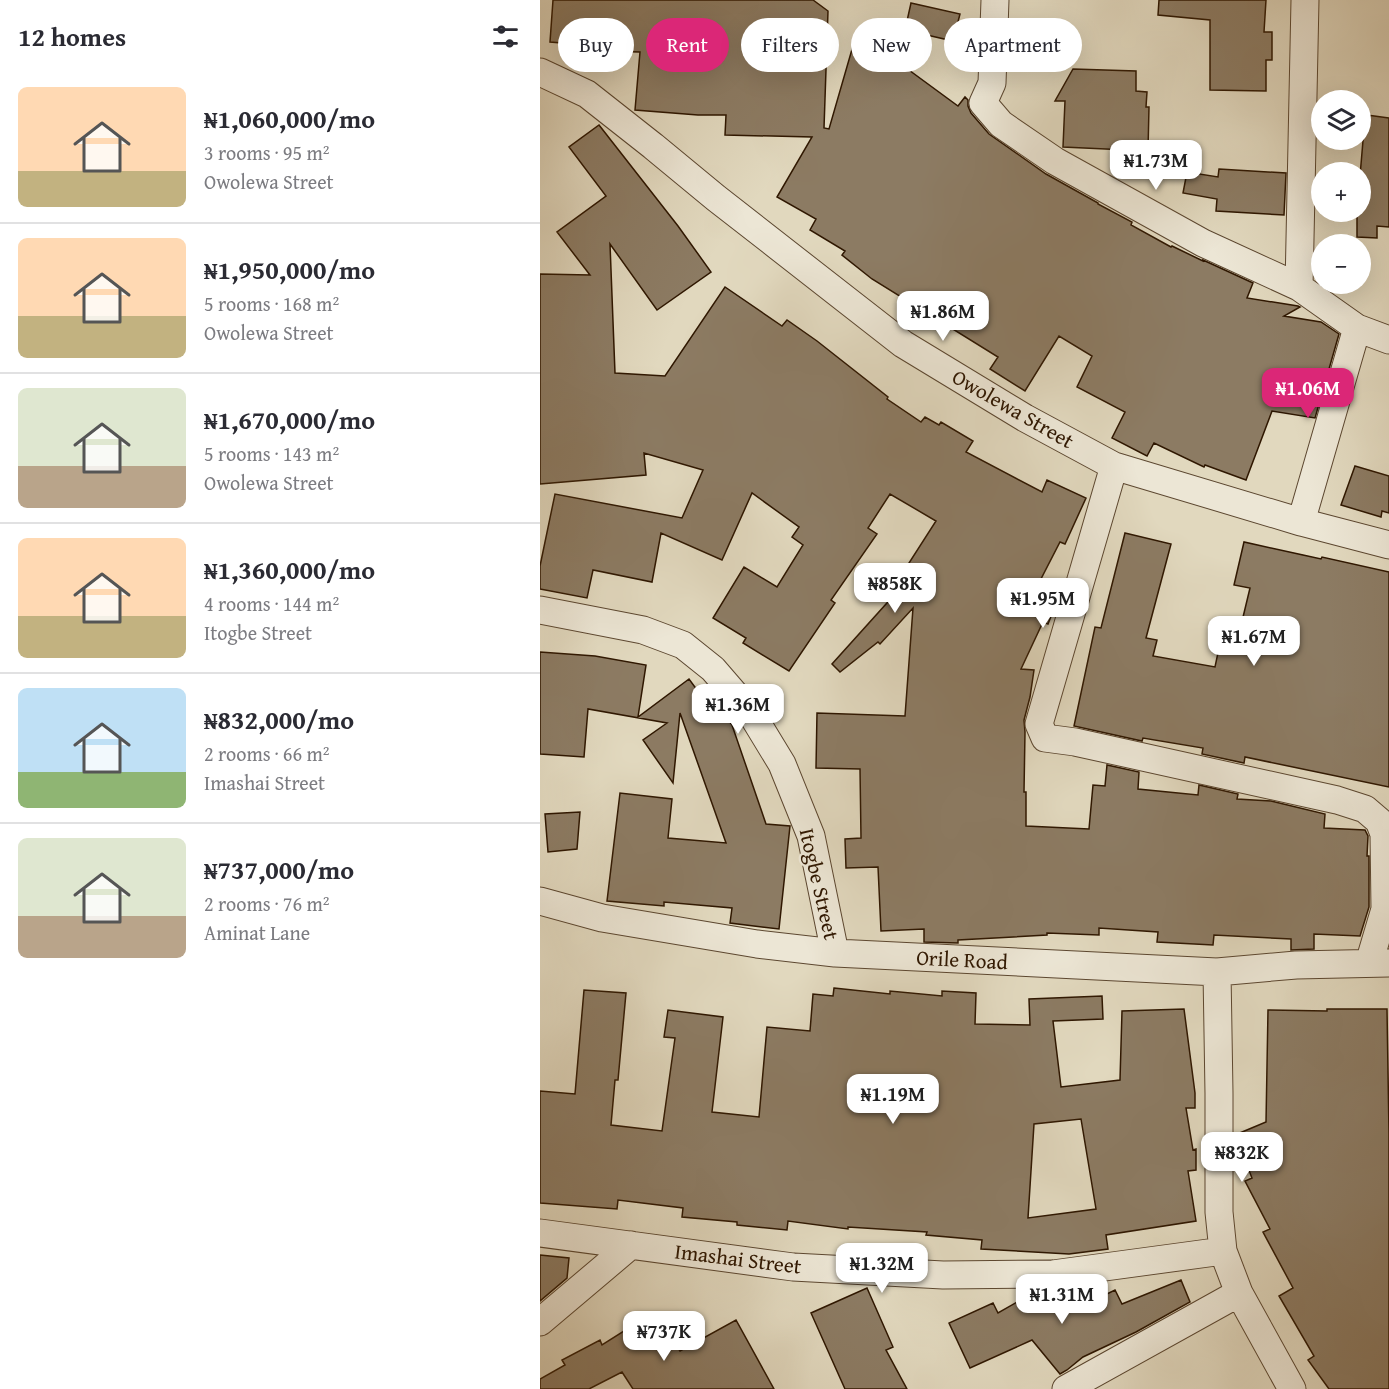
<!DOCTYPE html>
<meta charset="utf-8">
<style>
:root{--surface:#fff;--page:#f7f7f7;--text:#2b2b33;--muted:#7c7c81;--line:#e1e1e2;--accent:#db2777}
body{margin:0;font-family:"Gentium Book Plus",serif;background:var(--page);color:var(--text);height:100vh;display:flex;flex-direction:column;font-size:22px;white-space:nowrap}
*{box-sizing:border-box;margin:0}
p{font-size:20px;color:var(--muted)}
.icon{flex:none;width:33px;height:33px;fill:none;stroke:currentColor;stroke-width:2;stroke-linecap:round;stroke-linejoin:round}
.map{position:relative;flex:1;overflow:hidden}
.drawer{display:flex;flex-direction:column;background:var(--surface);width:540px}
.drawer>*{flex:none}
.hud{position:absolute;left:18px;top:18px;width:570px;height:54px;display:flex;gap:12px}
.tools{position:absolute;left:771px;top:90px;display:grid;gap:12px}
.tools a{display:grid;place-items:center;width:60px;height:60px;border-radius:50%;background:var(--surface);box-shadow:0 6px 24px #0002;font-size:30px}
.price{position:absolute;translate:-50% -51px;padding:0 14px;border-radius:12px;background:#fff;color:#222;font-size:20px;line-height:39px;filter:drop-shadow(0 2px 3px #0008)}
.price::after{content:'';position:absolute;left:50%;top:36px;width:18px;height:14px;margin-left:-9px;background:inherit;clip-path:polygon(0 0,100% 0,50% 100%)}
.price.current{background:var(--accent);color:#fff}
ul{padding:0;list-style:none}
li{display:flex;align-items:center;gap:18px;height:150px;padding:0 18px}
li+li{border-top:2px solid var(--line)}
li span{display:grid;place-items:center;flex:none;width:168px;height:120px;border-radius:9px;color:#555}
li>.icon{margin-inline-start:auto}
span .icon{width:72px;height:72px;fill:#fffc;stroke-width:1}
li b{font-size:26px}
h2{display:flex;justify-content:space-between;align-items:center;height:72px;padding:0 18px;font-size:26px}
.chip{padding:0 21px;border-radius:27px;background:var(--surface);box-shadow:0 6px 24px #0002;font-size:21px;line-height:54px}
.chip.current{background:var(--accent);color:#fff}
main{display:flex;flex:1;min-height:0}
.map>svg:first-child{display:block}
.building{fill:#8c7b63;stroke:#2f1701;stroke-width:1.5;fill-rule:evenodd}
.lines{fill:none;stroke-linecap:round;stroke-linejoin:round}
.minor-casing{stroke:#5c4730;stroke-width:29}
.minor{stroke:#ece6d5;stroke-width:27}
.labels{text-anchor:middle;stroke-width:4.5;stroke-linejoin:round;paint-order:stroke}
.street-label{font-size:21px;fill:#2f1701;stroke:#ece6d5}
</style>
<main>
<section class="drawer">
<h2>12 homes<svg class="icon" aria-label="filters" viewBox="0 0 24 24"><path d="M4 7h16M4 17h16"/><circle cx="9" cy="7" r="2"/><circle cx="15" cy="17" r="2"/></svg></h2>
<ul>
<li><span style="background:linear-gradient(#ffd9b3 70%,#c2b280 0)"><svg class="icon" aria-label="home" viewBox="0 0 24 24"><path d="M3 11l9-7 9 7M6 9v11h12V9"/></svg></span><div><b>₦1,060,000/mo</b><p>3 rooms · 95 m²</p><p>Owolewa Street</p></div></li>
<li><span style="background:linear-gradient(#ffd9b3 65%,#c2b280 0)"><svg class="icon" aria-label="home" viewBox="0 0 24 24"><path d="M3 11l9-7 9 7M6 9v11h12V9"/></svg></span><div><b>₦1,950,000/mo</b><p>5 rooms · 168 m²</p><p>Owolewa Street</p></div></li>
<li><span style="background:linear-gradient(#dfe7d0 65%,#b9a48a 0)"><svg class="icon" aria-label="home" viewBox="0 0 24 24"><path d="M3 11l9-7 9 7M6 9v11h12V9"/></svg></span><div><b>₦1,670,000/mo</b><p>5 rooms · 143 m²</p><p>Owolewa Street</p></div></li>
<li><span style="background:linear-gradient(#ffd9b3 65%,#c2b280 0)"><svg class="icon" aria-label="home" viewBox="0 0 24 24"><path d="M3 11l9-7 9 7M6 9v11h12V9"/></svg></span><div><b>₦1,360,000/mo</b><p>4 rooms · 144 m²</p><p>Itogbe Street</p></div></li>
<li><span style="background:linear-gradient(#bfe0f5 70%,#8fb573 0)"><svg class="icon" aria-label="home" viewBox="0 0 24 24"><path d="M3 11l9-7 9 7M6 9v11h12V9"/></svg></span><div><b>₦832,000/mo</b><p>2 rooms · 66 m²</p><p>Imashai Street</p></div></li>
<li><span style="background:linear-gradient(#dfe7d0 65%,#b9a48a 0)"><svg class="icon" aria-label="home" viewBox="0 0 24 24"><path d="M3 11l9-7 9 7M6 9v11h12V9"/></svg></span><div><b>₦737,000/mo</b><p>2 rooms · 76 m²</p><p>Aminat Lane</p></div></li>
</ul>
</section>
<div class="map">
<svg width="849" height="1389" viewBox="0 0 849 1389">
<rect width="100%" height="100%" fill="#e1d8be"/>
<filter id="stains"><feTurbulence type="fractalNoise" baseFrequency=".00333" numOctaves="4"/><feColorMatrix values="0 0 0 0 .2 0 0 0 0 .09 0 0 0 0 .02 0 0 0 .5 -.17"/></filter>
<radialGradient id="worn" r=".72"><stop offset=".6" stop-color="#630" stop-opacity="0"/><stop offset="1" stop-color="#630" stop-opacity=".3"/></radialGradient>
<path class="building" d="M13 0H273L288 11 284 128 289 129 317 32 418 106 425 97 428 100V106L431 113 449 134 506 174 558 203V204L592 222 591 225 631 247 632 246 663 261V260L713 283 707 298 758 306 760 307 744 316 781 322 799 334 775 418 732 411 706 480 665 465 664 467 614 443 607 456 572 438 585 412 537 387 552 356 519 336 485 391 450 369 458 357 332 279 302 255 305 251 270 230 276 219 237 197 272 137 185 135 186 115H158L95 110 100 52 58 51 59 46 10 42Z
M619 0H726L724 32H732V60H726V91L670 90V20L618 15Z
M371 3 420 14 413 41 365 30Z
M533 69 596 71V91L607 92 606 107H609L608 151 523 147 525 101H515Z
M827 115 849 118V227L837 226V238L817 237V212H820V176L824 129H825Z
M59 125 138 226 171 272 117 310 70 244 75 373 125 376 185 287 242 326 247 320 277 341 348 397 347 399 381 422 385 417 399 425 401 422 433 441 426 452 502 492 507 480 546 498 525 544 520 542 501 579 522 588 508 624 503 622 481 669 494 670 490 697 484 720 485 732 484 792H486V826L549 829 553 785 565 786 567 765 599 772 598 789 658 795 659 785 698 794 697 799 731 801 785 814 784 828 825 830 828 836 827 856H829V907L820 936 774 934V949L751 950V939L674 935 673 945 617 942 618 932 559 928V935L507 933V935L418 940V943L384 942V929L341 931 338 867 306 868 305 839 321 838 320 769 276 768 277 713 365 716 373 608 340 644 338 642 300 672 292 664 355 594 351 591 396 521 350 494 328 528 337 534 291 600 295 603 249 671 203 643 206 638 173 618 204 567 237 587 263 545 252 537 259 527 212 493 182 560 121 533 112 582 53 570 47 598 0 589V566L15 494 142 518 163 470 104 453 106 475 0 484V274L50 275 17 232 66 196 29 147Z
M679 169 746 173 744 215 676 211 677 199 643 193 647 172 678 177Z
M815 466 849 476V513L842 511 841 517 801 505Z
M585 533 631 544 606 638 617 640 613 656 675 667 682 634 698 638 710 588 694 585 704 542 763 555 781 559 782 557 849 572V787L705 757 704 763 662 754 663 748 603 738 602 741 534 726 555 627 561 628Z
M0 652 55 656 106 665 98 717 149 679 163 698 170 694 192 725 226 824 250 826 239 929 190 923 192 908 124 902V906L67 901 80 793 132 799 128 838 186 843 140 713 133 783 103 740 127 723 48 709 44 757 0 754Z
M40 812 37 849 8 852 5 814Z
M294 988 350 994V991L402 996V991L436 993 435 1024 490 1025 489 999 562 996 563 1019 513 1021 521 1087 580 1080 582 1011 644 1009 655 1093V1108H646L653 1150 656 1149V1170L648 1171 656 1221 566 1235 568 1249 529 1254 441 1249 442 1240 386 1235 387 1232 308 1227V1229L248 1221 247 1230 197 1225V1222L142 1217 143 1208 78 1200 77 1209 0 1203V1091L35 1094 44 990 86 993 78 1080H75L71 1125 122 1131 135 1038 124 1037 128 1010 183 1017 172 1112 219 1117 227 1027 270 1031 273 994 293 996ZM541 1119 556 1209 488 1218 494 1124Z
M787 1009H847L849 1134V1389H789L768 1360 774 1356 739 1296 753 1288 723 1232 730 1229 705 1181 712 1178 695 1135 726 1122 728 1010 787 1011Z
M0 1255 29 1258 27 1278 0 1301Z
M641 1280 650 1302 596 1332 543 1357 527 1370 520 1374 492 1340 430 1368 409 1323 453 1303 458 1313 498 1290H513L526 1312 529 1310 530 1312 575 1290 582 1304Z
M327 1288 353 1347 346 1350 367 1389H305L271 1313Z
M114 1312 140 1351 196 1320 234 1389H93L82 1372 49 1389H0V1379L25 1365 22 1360 60 1340 62 1345Z"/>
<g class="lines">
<defs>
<path id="minor" d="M455 0 452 83 443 103 461 124 515 161 663 243 759 287 817 328 849 340
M0 72 47 94 113 146 176 198 363 344 485 418 574 466 761 522 849 545
M759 287 765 0
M574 466 499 724 505 738 535 742 797 800 825 809 839 821 844 834 845 909 829 963
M761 522 817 328
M0 610 103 630 143 645 173 669 211 713 242 764 271 836 295 953
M0 901 62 918 217 944 295 953 677 972 756 965 849 963
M677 972 679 1093V1212L683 1251 699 1293 752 1389
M0 1233 253 1267 403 1275 513 1274 683 1251
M0 1322 91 1245
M526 1389 699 1293"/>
</defs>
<use href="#minor" class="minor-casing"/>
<use href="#minor" class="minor"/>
</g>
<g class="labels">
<g class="street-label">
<text transform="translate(473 409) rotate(30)" y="7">Owolewa Street</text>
<text transform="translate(279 884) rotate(77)" y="7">Itogbe Street</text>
<text transform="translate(422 960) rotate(3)" y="7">Orile Road</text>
<text transform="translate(198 1259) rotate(7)" y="7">Imashai Street</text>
</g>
</g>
<rect width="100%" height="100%" filter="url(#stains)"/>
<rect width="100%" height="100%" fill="url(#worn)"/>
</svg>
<div class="tools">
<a><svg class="icon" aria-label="layers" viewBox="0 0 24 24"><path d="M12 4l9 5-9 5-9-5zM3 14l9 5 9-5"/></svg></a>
<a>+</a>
<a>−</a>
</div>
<b class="price" style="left:616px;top:191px">₦1.73M</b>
<b class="price" style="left:403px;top:342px">₦1.86M</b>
<b class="price current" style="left:768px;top:419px">₦1.06M</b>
<b class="price" style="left:355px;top:614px">₦858K</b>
<b class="price" style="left:503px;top:629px">₦1.95M</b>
<b class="price" style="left:714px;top:667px">₦1.67M</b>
<b class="price" style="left:198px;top:735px">₦1.36M</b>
<b class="price" style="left:353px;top:1125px">₦1.19M</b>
<b class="price" style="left:702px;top:1183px">₦832K</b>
<b class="price" style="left:342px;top:1294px">₦1.32M</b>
<b class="price" style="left:522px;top:1325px">₦1.31M</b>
<b class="price" style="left:124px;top:1362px">₦737K</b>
<div class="hud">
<a class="chip">Buy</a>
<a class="chip current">Rent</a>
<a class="chip">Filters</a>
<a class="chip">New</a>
<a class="chip">Apartment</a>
</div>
</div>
</main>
